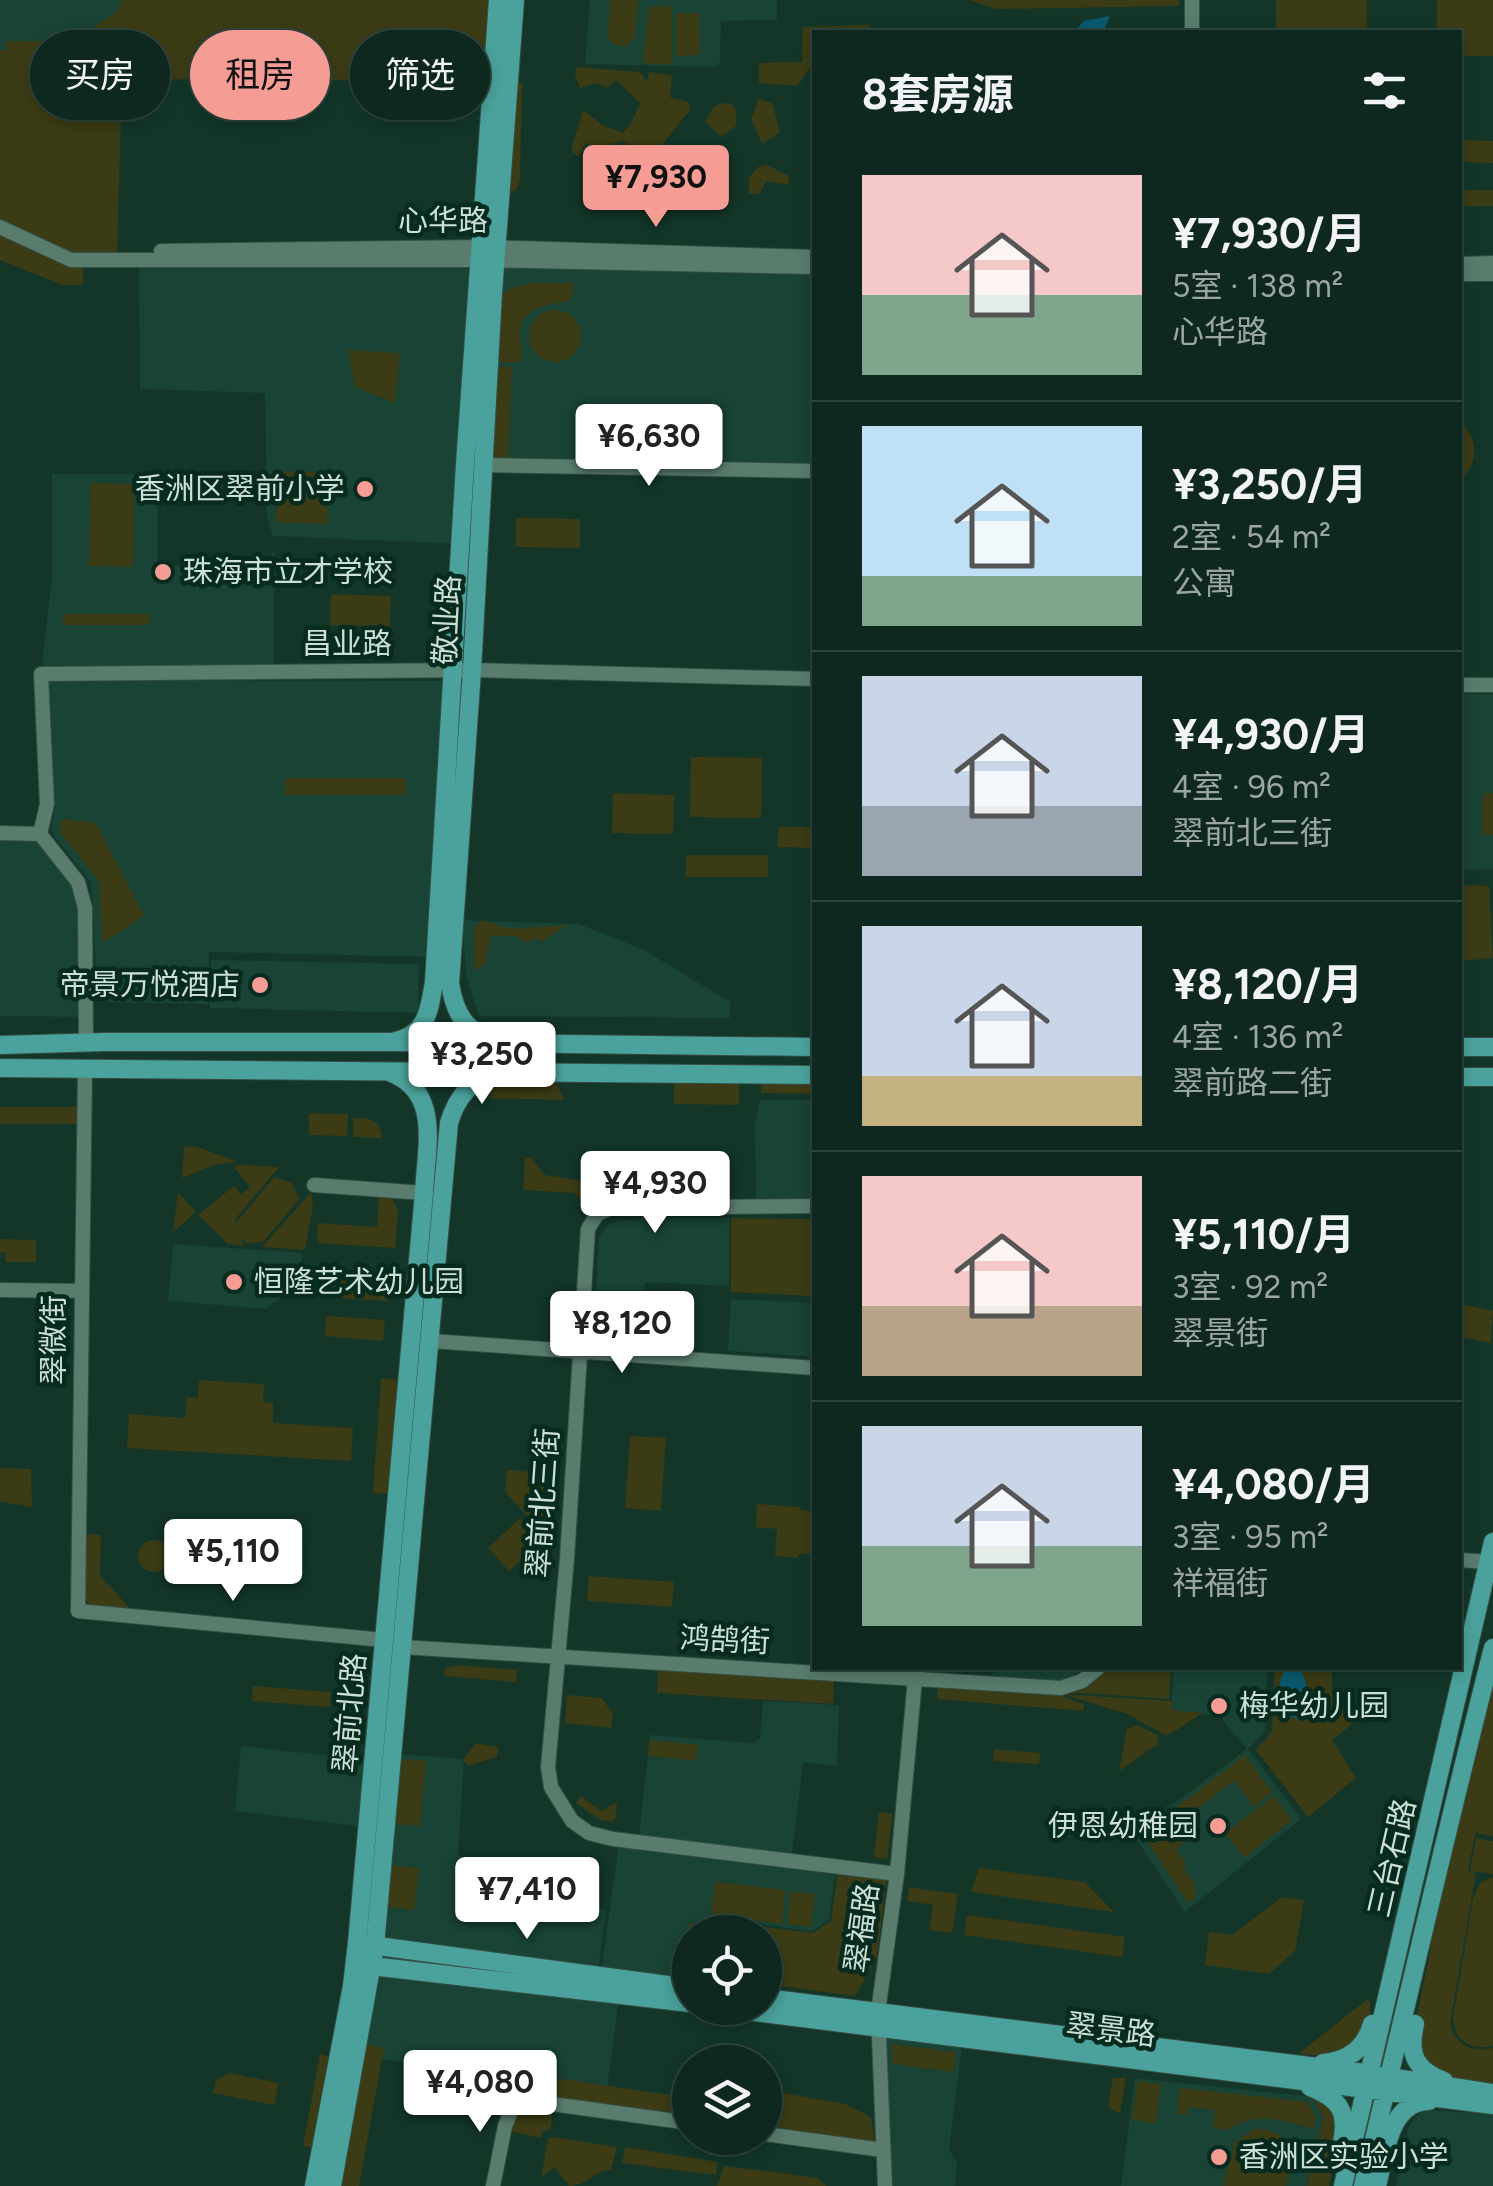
<!DOCTYPE html>
<html lang="zh">
<meta charset="utf-8">
<style>
:root{--surface:#0e281f;--page:#1c342c;--text:#f1f3f6;--muted:#9ba6a4;--line:#2e443d;--accent:#f59c95}
body{margin:0;font-family:Figtree,"Noto Sans SC",sans-serif;background:var(--page);color:var(--text);height:100vh;display:flex;flex-direction:column;font-size:38px;white-space:nowrap}
*{box-sizing:border-box;margin:0}
p{font-size:32px;color:var(--muted)}
.icon{flex:none;width:55px;height:55px;fill:none;stroke:currentColor;stroke-width:2;stroke-linecap:round;stroke-linejoin:round}
.map{position:relative;flex:1;overflow:hidden}
.details{position:absolute;left:812px;top:30px;width:650px;height:1640px;display:flex;flex-direction:column;background:var(--surface);border-radius:0px;box-shadow:0 5px 15px #0003,0 0 0 2px var(--line)}
.details>*{flex:none}
.guide{position:absolute;left:30px;top:30px;width:632px;height:90px;display:flex;gap:20px}
.buttons{position:absolute;left:672px;top:1915px;display:grid;gap:20px}
.buttons a{display:grid;place-items:center;width:110px;height:110px;border-radius:50%;background:var(--surface);box-shadow:0 5px 15px #0003,0 0 0 2px var(--line);font-size:50px}
.price{position:absolute;translate:-50% -85px;padding:0 22px;border-radius:10px;background:#fff;color:#222;font-size:32px;line-height:65px;filter:drop-shadow(0 2px 5px #0008)}
.price::after{content:'';position:absolute;left:50%;top:60px;width:30px;height:22px;margin-left:-15px;background:inherit;clip-path:polygon(0 0,100% 0,50% 100%)}
.price.on{background:var(--accent);color:#111}
ul{padding:0;list-style:none}
li{display:flex;align-items:center;gap:30px;height:250px;padding:0 50px}
li+li{border-top:2px solid var(--line)}
li span{display:grid;place-items:center;flex:none;width:280px;height:200px;border-radius:0px;color:#555}
li>.icon{margin-inline-start:auto}
span .icon{width:120px;height:120px;fill:#fffc;stroke-width:1}
li b{font-size:42px}
h2{display:flex;justify-content:space-between;align-items:center;height:120px;padding:0 50px;font-size:42px}
.pill{padding:0 35px;border-radius:45px;background:var(--surface);box-shadow:0 5px 15px #0003,0 0 0 2px var(--line);font-size:35px;line-height:90px}
.pill.on{background:var(--accent);color:#111}
.map>svg:first-child{display:block}
.built{fill:#184335}
.green{fill:#3b3b15}
.water{fill:#0a5a71}
.lines{fill:none;stroke-linecap:round;stroke-linejoin:round}
.minor-casing{stroke:#354f45;stroke-width:16}
.major-casing{stroke:#354f45;stroke-width:20}
.minor{stroke:#597c6d;stroke-width:14}
.major{stroke:#4ba29c;stroke-width:18}
.poi-dot{fill:#f59c95;stroke:#082b1f;stroke-width:4}
.labels{text-anchor:middle;stroke-width:9;stroke-linejoin:round;paint-order:stroke}
.street-label{font-size:30px;fill:#ccdfd7;stroke:#082b1f}
.poi-label{font-size:30px;fill:#ccdfd7;stroke:#082b1f;text-anchor:start}
</style>
<div class="map">
<svg width="1493" height="2186" viewBox="0 0 1493 2186">
<rect width="100%" height="100%" fill="#133629"/>
<path class="built" d="M0 0H122L118 10 75 41H7L6 50H0Z
M590 0H777V20L721 21 720 62 714 67 585 64Z
M479 260 460 544 272 536 267 514 265 393 140 389 139 261Z
M496 261 815 267V470L483 465Z
M52 474H157L158 566 268 569 274 548V672L41 674 52 576Z
M47 680 443 681 431 957 209 952 208 1004 98 1002 91 883 51 832 55 808Z
M1460 694H1493V870L1460 869Z
M0 838H39L76 884 82 910 83 1017 0 1016Z
M462 920 579 924 644 950 730 1002V1018L479 1016 466 974Z
M211 960 419 964 418 1013 210 1008Z
M760 1100H815V1201L756 1200 755 1122Z
M671 1218H729V1286L645 1282 641 1344 593 1341 599 1237 608 1225 619 1220Z
M173 1244 303 1253 301 1275 295 1288 265 1309 168 1301Z
M731 1299 815 1303 814 1357 728 1351Z
M993 1668H1088L1059 1683 992 1678Z
M1174 1668H1267L1265 1731 1248 1749 1301 1819 1185 1912 1133 1834 1247 1749 1219 1716 1171 1710Z
M763 1701 839 1705 837 1766 803 1762 791 1862 691 1852V1856L835 1874 829 1920 812 1931 739 1922 737 1932H690V1973L677 1971 676 1982 601 1972 619 1843 638 1845 650 1735 754 1743 760 1738Z
M241 1746 372 1760 366 1827 235 1811Z
M399 1754 464 1759 458 1853 485 1890 606 1910 598 1971 380 1941Z
M375 1969 619 1998 606 2096 359 2055Z
M885 2038 962 2047 949 2150 957 2162 955 2186H893Z
M1135 2078 1312 2097 1323 2117 1307 2186H1121Z
M1423 2110 1493 2114V2186H1396L1409 2125Z"/>
<path class="green" d="M122 0H498L492 81 122 79 117 254 71 259 0 226V50H6V41H75L118 10Z
M610 0H638L635 38 626 47 615 45 608 38Z
M969 0H1179V6L996 9Z
M1276 0H1367V32H1276Z
M1437 0H1493V56H1460V32H1437Z
M672 6V65L643 63 649 7Z
M676 13H699L700 55 676 56Z
M869 25 871 32H815V61L797 86 759 83V63L802 62 803 27Z
M576 67 640 72 647 82 649 72 672 75 670 97 688 102 690 110 662 145 665 153 675 162H686L692 153 715 177 712 185 687 184 667 175 646 174 649 192 638 202 598 197V191L602 187 618 191 631 188 637 168 644 170 646 152 622 141 600 149 586 143 578 157 571 150 583 110 604 126 622 133 630 126 640 103 616 80 607 88 597 83 580 88 575 76Z
M515 80 522 83 520 180 516 191 505 192Z
M759 99 772 103 780 132 762 144 751 119Z
M721 103 732 104 736 110V126L721 137 705 122 713 108Z
M1460 140 1493 141V163L1460 162Z
M767 165 789 176 788 185 766 181 760 193 749 194V178L758 167Z
M1460 190H1493V206H1460Z
M0 232 83 265V285H63L0 260Z
M530 283H574L572 297 568 301C546 305 518 307 520 338 521 349 524 353 519 363L495 362 502 295 511 288Z
M529 336a26 26 0 1 1 52 0a26 26 0 1 1-52 0Z
M348 350 400 353 395 403 355 387Z
M492 367H512L508 462 487 460Z
M1460 420C1478 439 1480 462 1460 481Z
M277 471 328 472 327 524 276 522Z
M90 483 134 484 133 567 89 566Z
M516 518 580 519V548L516 547Z
M331 594 391 596 390 626 330 625Z
M63 614H149V625H63Z
M691 757 762 758 761 818 690 817Z
M285 778H406V795H285Z
M613 793 674 795 673 834 612 833Z
M1483 793H1493V835H1482Z
M62 819 96 823 144 916 102 943 99 881 60 832Z
M778 827H815V848L778 847Z
M686 855H768V877H686Z
M1460 885 1489 886 1493 958 1460 961Z
M480 920 512 929 568 925 542 941 535 939 528 943 515 936H491L485 964 475 971 474 932Z
M761 1078H815V1094L761 1093Z
M490 1079 556 1081 564 1100 490 1098Z
M674 1079 739 1080V1105L674 1104Z
M0 1107H79V1124H0Z
M309 1113 348 1114 347 1136 309 1135Z
M353 1118C370 1118 381 1120 382 1138L353 1137Z
M194 1146 237 1161 215 1165 182 1178 184 1147Z
M587 1154 648 1155V1167L599 1166 598 1199 587 1207 574 1193 523 1190 525 1157 532 1158 545 1175 583 1181Z
M242 1165 279 1167 237 1217 234 1225 274 1177 292 1183 299 1199 263 1242 247 1243 239 1238 244 1246 228 1244 198 1215 234 1186 241 1194 250 1187 234 1167Z
M178 1192 196 1212 173 1232Z
M311 1192 313 1206 305 1250 262 1247Z
M379 1194 391 1195 398 1211 395 1248 317 1243 318 1223 377 1227Z
M731 1218 811 1219 810 1296 731 1292Z
M0 1239 36 1240V1262H6V1253L0 1252Z
M330 1277 388 1281 387 1301 328 1297Z
M1460 1304 1493 1311 1491 1343 1460 1337Z
M597 1307 639 1310 637 1342 596 1339Z
M326 1316 385 1320 383 1341 325 1336Z
M381 1378 401 1380 390 1494 373 1493Z
M199 1380 264 1384 263 1402 273 1403V1423L353 1428 351 1461 127 1448 129 1414 185 1418 187 1397 198 1398Z
M630 1436 666 1438 661 1511 625 1508Z
M0 1468 31 1469 32 1507 0 1502Z
M507 1470 552 1474 549 1540 505 1492Z
M757 1504 800 1507 801 1510 814 1511 815 1506V1573L810 1572 811 1554 799 1553 798 1558 775 1556 777 1529 756 1527Z
M520 1518 547 1548 545 1575 527 1555 509 1571 488 1548Z
M180 1530 194 1546 192 1580 181 1578 171 1572C179 1560 178 1547 167 1537Z
M85 1534 101 1535 100 1575 133 1612 93 1608 84 1598Z
M138 1556a16 16 0 1 1 32 0a16 16 0 1 1-32 0Z
M589 1576 674 1582 672 1607 587 1601Z
M1493 1649V1836L1475 1833 1468 1872 1476 1873 1450 2024C1455 2045 1472 2053 1493 2048V2092L1440 2080 1411 2042 1430 1954 1431 1904Z
M458 1665 517 1670 516 1682 444 1676 445 1668Z
M658 1667 834 1678 833 1704 657 1693Z
M1102 1668H1171L1169 1699 1064 1692Z
M1275 1668H1332V1693L1355 1722 1332 1740 1356 1778 1308 1817 1256 1750 1272 1732Z
M253 1686 331 1692 330 1707 252 1701Z
M938 1686 1062 1696 1084 1704 1083 1711 937 1699Z
M1062 1694 1172 1701V1710L1203 1713 1167 1736 1127 1714Z
M567 1695 602 1698 613 1714 611 1728 565 1723Z
M1137 1725 1157 1735 1158 1744 1119 1771 1127 1729Z
M649 1740 698 1745 696 1761 648 1756Z
M475 1743 498 1747 497 1757 468 1766 463 1760Z
M994 1749 1040 1753 1039 1764 993 1761Z
M1245 1755 1272 1792 1254 1807 1234 1781 1175 1825 1187 1841 1176 1850 1186 1863 1184 1869 1194 1883 1196 1897 1188 1903 1144 1837 1149 1828Z
M402 1759 426 1761 420 1826 396 1824Z
M581 1796 601 1811 617 1802 616 1817 612 1822 600 1820 576 1803Z
M1274 1796 1292 1820 1244 1858 1225 1833Z
M879 1812 893 1814 887 1859 874 1857Z
M1476 1838 1493 1841V1874L1470 1871Z
M392 1865 419 1868 414 1910 387 1907Z
M979 1868 1085 1882 1114 1912 971 1892Z
M838 1870 887 1875 877 1957 855 1996 765 1984V1932H739L740 1924 813 1933 831 1921Z
M1493 1877V2046C1471 2051 1454 2041 1453 2018L1473 1898 1480 1883Z
M715 1882 786 1890 782 1924 711 1915Z
M909 1887 958 1894 952 1933 929 1930 933 1905 907 1901Z
M791 1892 815 1894 811 1927 787 1924Z
M1282 1897 1304 1900 1295 1951 1269 1974 1205 1965 1209 1932 1232 1935Z
M967 1915 1125 1937 1122 1957 964 1935Z
M688 1923 733 1928V1932H690V1955H685Z
M1369 1998C1377 2027 1355 2043 1334 2057L1298 2054Z
M365 2044 384 2048 359 2186H340Z
M891 2044 956 2052 954 2072 893 2064Z
M320 2054 333 2057 316 2148 303 2146Z
M515 2072 690 2098V2117L513 2094 510 2085Z
M229 2073 279 2083 274 2105 213 2093 216 2080Z
M1113 2078H1126L1120 2113 1108 2107Z
M1138 2081 1161 2084 1156 2123 1132 2120Z
M1180 2088 1308 2102 1316 2118 1313 2129C1282 2120 1256 2111 1227 2130L1213 2128 1215 2110 1188 2107 1186 2115 1177 2114Z
M782 2093 845 2104 871 2117 875 2142 765 2127V2107L779 2109Z
M1312 2097 1334 2107 1341 2127 1329 2186H1307L1323 2117Z
M519 2106 553 2111 550 2130 543 2131 541 2138 508 2131Z
M1254 2129C1292 2127 1292 2158 1286 2186H1223L1235 2142Z
M553 2137 617 2147 611 2170C594 2169 589 2186 569 2186L555 2167 541 2178 548 2138Z
M625 2147 718 2162 716 2175 622 2163Z
M724 2166 818 2178 826 2186H717Z"/>
<path class="water" d="M1110 16 1103 32H1074L1084 21Z
M1287 1668H1300C1308 1684 1312 1706 1298 1719L1285 1715C1281 1699 1275 1681 1287 1668Z"/>
<g class="lines">
<defs>
<path id="minor" d="M1192 0V32
M0 227 71 260H479L815 267
M161 251 481 247 815 257
M1460 264 1493 263
M1460 274H1493
M483 465 815 471
M1460 685H1493
M0 833 40 834 78 882 85 908 86 1043
M40 834 47 804 41 674 472 670 815 679
M85 1069 78 1611 384 1640
M314 1185 424 1193
M815 1206 611 1208 597 1214 588 1229 567 1559 548 1767 551 1787 572 1821 589 1833 613 1839 897 1874
M0 1290 82 1291
M431 1341 815 1368
M1460 1560 1488 1562
M402 1647 1061 1688 1082 1681 1098 1668
M765 2134 883 2150
M493 2186 505 2126 516 2099 690 2123
M885 2186 878 2012 897 1874 916 1668"/>
<path id="major" d="M392 1042C426 1036 429 1013 434 982L465 464 498 0
M501 1044C468 1034 455 1017 450 983L472 670 493 293 515 0
M0 1045 105 1042H392L815 1047
M1460 1047H1493
M0 1068 815 1075
M1460 1077H1493
M363 1944 690 1988
M363 1965 690 2003
M765 1998 1357 2072 1493 2093
M722 2008 1493 2105
M1415 2024C1408 2054 1415 2070 1444 2081
M1323 2063C1348 2061 1365 2049 1372 2024
M1310 2087C1340 2099 1348 2111 1342 2143
M314 2186 352 1986 357 1943 424 1193C426 1147 442 1091 389 1072
M332 2186 375 1946 449 1123C457 1096 472 1078 500 1073
M1343 2186 1493 1542
M1363 2186C1406 2007 1447 1827 1493 1648
M1377 2186C1385 2155 1389 2101 1429 2101"/>
</defs>
<use href="#minor" class="minor-casing"/>
<use href="#major" class="major-casing"/>
<use href="#minor" class="minor"/>
<use href="#major" class="major"/>
</g>
<g class="poi-dot">
<circle cx="365" cy="489" r="10"/>
<circle cx="163" cy="572" r="10"/>
<circle cx="260" cy="985" r="10"/>
<circle cx="234" cy="1282" r="10"/>
<circle cx="1219" cy="1706" r="10"/>
<circle cx="1218" cy="1826" r="10"/>
<circle cx="1219" cy="2157" r="10"/>
</g>
<g class="labels">
<g class="street-label">
<text x="443" y="231">心华路</text>
<text transform="translate(447 620) rotate(-87)" y="10">敬业路</text>
<text x="347" y="654">昌业路</text>
<text transform="translate(54 1340) rotate(-90)" y="10">翠微街</text>
<text transform="translate(543 1503) rotate(-86)" y="10">翠前北三街</text>
<text transform="translate(725 1640) rotate(3)" y="10">鸿鹄街</text>
<text transform="translate(350 1713) rotate(-85)" y="10">翠前北路</text>
<text transform="translate(1392 1858) rotate(-77)" y="10">三台石路</text>
<text transform="translate(862 1928) rotate(-82)" y="10">翠福路</text>
<text transform="translate(1111 2030) rotate(7)" y="10">翠景路</text>
</g>
<g class="poi-label">
<text x="345" y="499" text-anchor="end">香洲区翠前小学</text>
<text x="183" y="582">珠海市立才学校</text>
<text x="240" y="995" text-anchor="end">帝景万悦酒店</text>
<text x="254" y="1292">恒隆艺术幼儿园</text>
<text x="1239" y="1716">梅华幼儿园</text>
<text x="1198" y="1836" text-anchor="end">伊恩幼稚园</text>
<text x="1239" y="2167">香洲区实验小学</text>
</g>
</g>
</svg>
<div class="buttons">
<a><svg class="icon" aria-label="locate" viewBox="0 0 24 24"><circle cx="12" cy="12" r="6"/><path d="M12 2v4M12 18v4M2 12h4M18 12h4"/></svg></a>
<a><svg class="icon" aria-label="layers" viewBox="0 0 24 24"><path d="M12 4l9 5-9 5-9-5zM3 14l9 5 9-5"/></svg></a>
</div>
<b class="price on" style="left:656px;top:230px">¥7,930</b>
<b class="price" style="left:649px;top:489px">¥6,630</b>
<b class="price" style="left:482px;top:1107px">¥3,250</b>
<b class="price" style="left:655px;top:1236px">¥4,930</b>
<b class="price" style="left:622px;top:1376px">¥8,120</b>
<b class="price" style="left:233px;top:1604px">¥5,110</b>
<b class="price" style="left:527px;top:1942px">¥7,410</b>
<b class="price" style="left:480px;top:2135px">¥4,080</b>
<div class="guide">
<a class="pill">买房</a>
<a class="pill on">租房</a>
<a class="pill">筛选</a>
</div>
<section class="details">
<h2>8套房源<svg class="icon" aria-label="filters" viewBox="0 0 24 24"><path d="M4 7h16M4 17h16"/><circle cx="9" cy="7" r="2"/><circle cx="15" cy="17" r="2"/></svg></h2>
<ul>
<li><span style="background:linear-gradient(#f6c9c9 60%,#7fa58c 0)"><svg class="icon" aria-label="home" viewBox="0 0 24 24"><path d="M3 11l9-7 9 7M6 9v11h12V9"/></svg></span><div><b>¥7,930/月</b><p>5室 · 138 m²</p><p>心华路</p></div></li>
<li><span style="background:linear-gradient(#bfe0f5 75%,#7fa58c 0)"><svg class="icon" aria-label="home" viewBox="0 0 24 24"><path d="M3 11l9-7 9 7M6 9v11h12V9"/></svg></span><div><b>¥3,250/月</b><p>2室 · 54 m²</p><p>公寓</p></div></li>
<li><span style="background:linear-gradient(#c9d6e8 65%,#9aa5b1 0)"><svg class="icon" aria-label="home" viewBox="0 0 24 24"><path d="M3 11l9-7 9 7M6 9v11h12V9"/></svg></span><div><b>¥4,930/月</b><p>4室 · 96 m²</p><p>翠前北三街</p></div></li>
<li><span style="background:linear-gradient(#c9d6e8 75%,#c2b280 0)"><svg class="icon" aria-label="home" viewBox="0 0 24 24"><path d="M3 11l9-7 9 7M6 9v11h12V9"/></svg></span><div><b>¥8,120/月</b><p>4室 · 136 m²</p><p>翠前路二街</p></div></li>
<li><span style="background:linear-gradient(#f6c9c9 65%,#b9a48a 0)"><svg class="icon" aria-label="home" viewBox="0 0 24 24"><path d="M3 11l9-7 9 7M6 9v11h12V9"/></svg></span><div><b>¥5,110/月</b><p>3室 · 92 m²</p><p>翠景街</p></div></li>
<li><span style="background:linear-gradient(#c9d6e8 60%,#7fa58c 0)"><svg class="icon" aria-label="home" viewBox="0 0 24 24"><path d="M3 11l9-7 9 7M6 9v11h12V9"/></svg></span><div><b>¥4,080/月</b><p>3室 · 95 m²</p><p>祥福街</p></div></li>
</ul>
</section>
</div>
